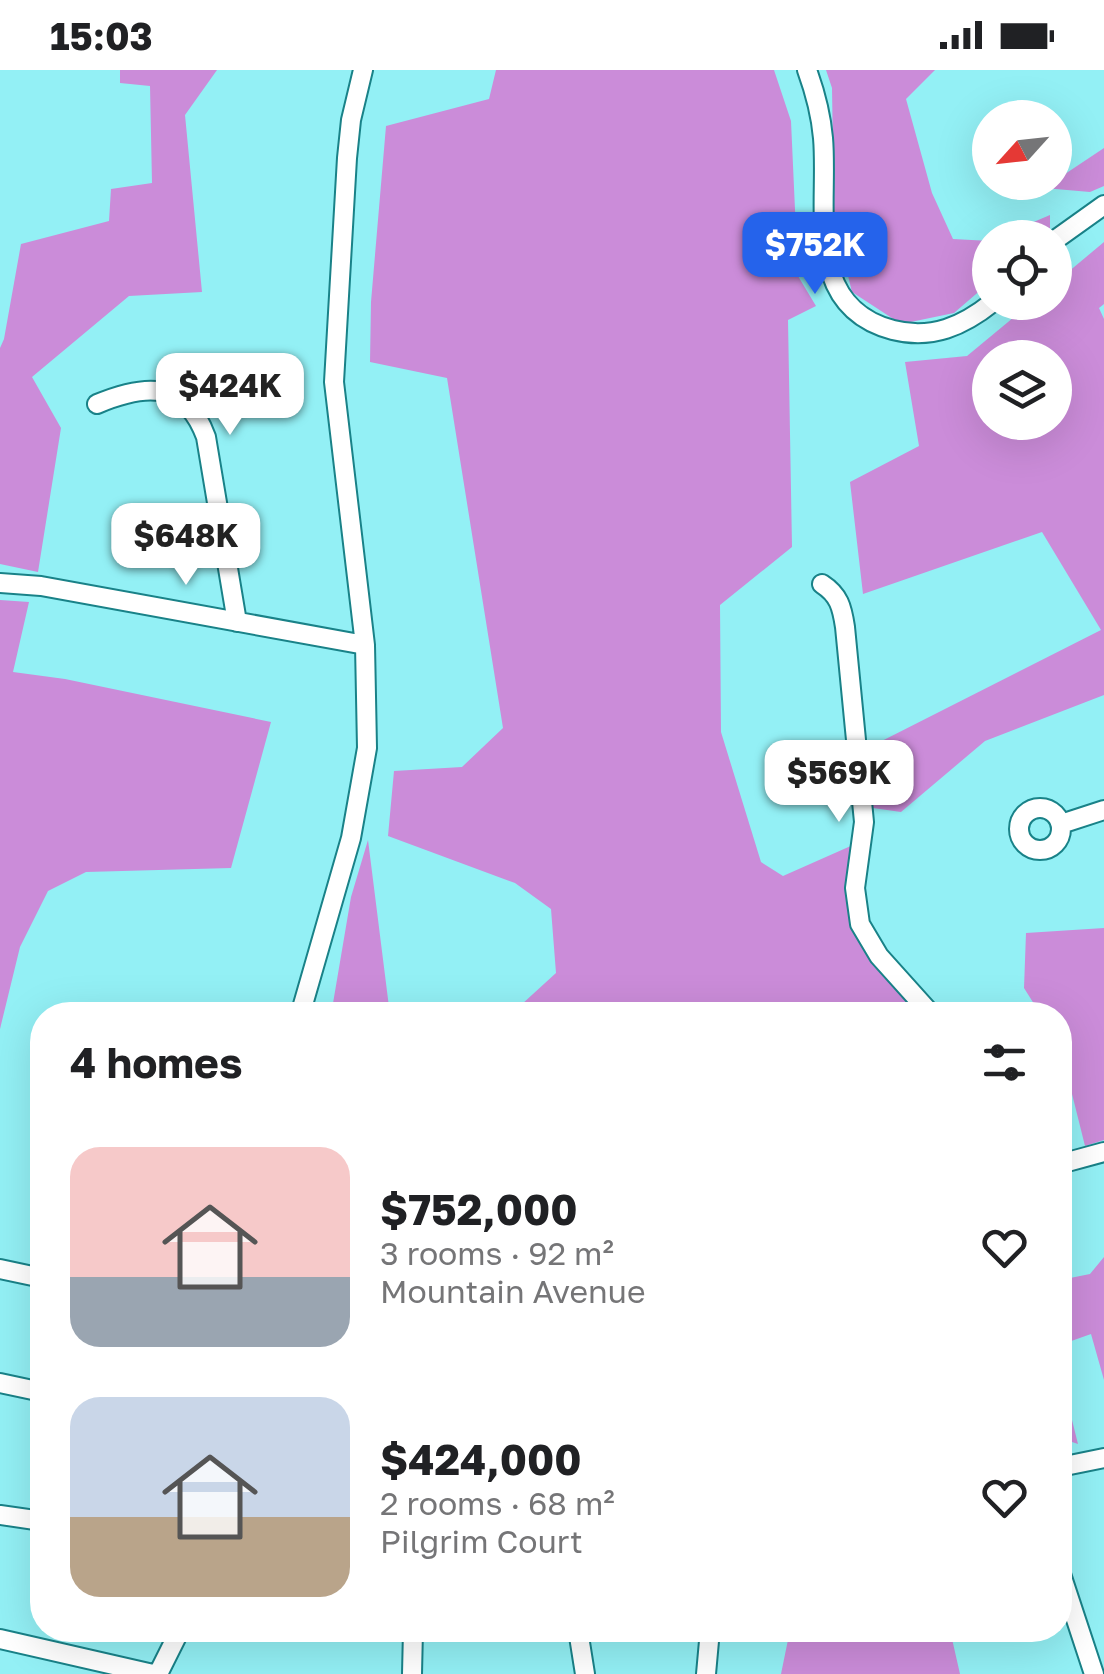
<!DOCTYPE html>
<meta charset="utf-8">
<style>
:root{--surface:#fff;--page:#f6f6f6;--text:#202124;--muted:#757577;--accent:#2563eb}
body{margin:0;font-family:"Golos Text",sans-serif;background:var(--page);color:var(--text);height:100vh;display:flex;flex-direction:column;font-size:38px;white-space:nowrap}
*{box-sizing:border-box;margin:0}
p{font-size:32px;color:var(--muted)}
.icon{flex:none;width:55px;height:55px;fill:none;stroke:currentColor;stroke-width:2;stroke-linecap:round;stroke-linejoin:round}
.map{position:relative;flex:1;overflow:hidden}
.side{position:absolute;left:30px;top:932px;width:1042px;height:640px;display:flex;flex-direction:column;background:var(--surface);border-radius:40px;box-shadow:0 10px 40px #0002}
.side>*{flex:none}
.needle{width:65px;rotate:243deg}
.controls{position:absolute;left:972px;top:30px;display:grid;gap:20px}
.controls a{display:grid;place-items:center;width:100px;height:100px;border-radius:50%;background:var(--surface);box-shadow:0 10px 40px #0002;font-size:50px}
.price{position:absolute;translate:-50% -85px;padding:0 22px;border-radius:20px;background:#fff;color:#222;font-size:32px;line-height:65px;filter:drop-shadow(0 2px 5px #0008)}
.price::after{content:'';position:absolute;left:50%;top:60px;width:30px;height:22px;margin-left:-15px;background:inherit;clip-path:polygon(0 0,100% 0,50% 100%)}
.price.selected{background:var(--accent);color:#fff}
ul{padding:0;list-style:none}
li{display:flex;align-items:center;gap:30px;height:250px;padding:0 40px}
li span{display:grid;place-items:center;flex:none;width:280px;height:200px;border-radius:30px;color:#555}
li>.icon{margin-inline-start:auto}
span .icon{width:120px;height:120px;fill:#fffc;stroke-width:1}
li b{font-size:42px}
h2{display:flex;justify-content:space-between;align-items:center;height:120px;padding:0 40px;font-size:42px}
.status{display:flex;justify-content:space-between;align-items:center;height:70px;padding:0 50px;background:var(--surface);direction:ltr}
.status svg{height:28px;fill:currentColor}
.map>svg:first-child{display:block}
.forest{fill:#cb8cd9;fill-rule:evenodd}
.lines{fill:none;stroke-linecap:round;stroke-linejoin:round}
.minor-casing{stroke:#198288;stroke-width:22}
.minor{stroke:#fff;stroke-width:18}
</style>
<div class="status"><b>15:03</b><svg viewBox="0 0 49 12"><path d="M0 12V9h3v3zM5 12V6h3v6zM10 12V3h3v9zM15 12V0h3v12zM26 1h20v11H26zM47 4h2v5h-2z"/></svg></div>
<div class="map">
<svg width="1104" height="1604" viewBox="0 0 1104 1604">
<rect width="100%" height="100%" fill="#93f0f5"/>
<path class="forest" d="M120 0H217L185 45 202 222 129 226 32 307 61 358 38 502 0 494V278L4 269 21 174 109 151 111 119 152 113 150 16 120 13Z
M496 0H774L791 51 798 206 816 236 788 250 792 477 720 535 721 662 761 792 783 806 862 771 857 842 926 932 887 945H510L556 903 551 839 515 813 388 766 394 701 462 697 503 658 447 308 370 292 371 232 386 56 489 29Z
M826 0H935L906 29 932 123 953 169 990 171V212L954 243 901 254 852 222 834 149 832 18Z
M1104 78V116L1090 122 1044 118Z
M1050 145V158L1039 167H998Z
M1104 172V234L1099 238 1104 249V625L985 671 901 742 866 737 862 681 1101 560 1042 462 863 524 850 412 919 376 905 292 967 286 1031 233 1055 232V213ZM990 288H1055V352H990Z
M0 530 29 532 13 602 65 609 271 652 231 798 86 802 48 821 20 877 0 959Z
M368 770 390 945H331L351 827Z
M1104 858V1070L1085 1076 1060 976V945H1041L1024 918 1026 863Z
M1104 1187V1310L1091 1264 1060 1275V1210L1090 1204Z
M1060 1302 1078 1374 1060 1368Z
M790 1560H950L960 1604H781Z"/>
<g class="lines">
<defs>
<path id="minor" d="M807 0C815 22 821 45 823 68 829 137 802 236 893 260 932 270 963 256 993 232
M1055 170 1104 135
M97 334C145 314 185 310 206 367L237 552
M0 513 41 516 365 575
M822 514C839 525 842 537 845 557L864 752 855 818 860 854 879 886 932 945
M1019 759a21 21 0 1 1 42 0a21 21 0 1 1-42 0Z
M1061 754 1104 740
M300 945 351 768 367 678 365 575 334 312 347 88 351 50 363 0
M1060 1094 1104 1082
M0 1199 42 1208
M0 1313 42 1322
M1060 1397 1104 1388
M0 1445 42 1451
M1060 1501 1094 1604
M578 1560 585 1604
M0 1569 153 1604
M158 1604 180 1560
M412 1604 413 1560
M706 1604 710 1560"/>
</defs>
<use href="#minor" class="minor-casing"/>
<use href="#minor" class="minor"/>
</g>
</svg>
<div class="controls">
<a><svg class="needle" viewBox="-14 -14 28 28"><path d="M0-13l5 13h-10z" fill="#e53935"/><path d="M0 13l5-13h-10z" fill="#757577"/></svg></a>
<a><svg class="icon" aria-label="locate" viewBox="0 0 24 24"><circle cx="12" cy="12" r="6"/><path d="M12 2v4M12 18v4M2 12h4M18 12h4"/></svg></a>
<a><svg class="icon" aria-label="layers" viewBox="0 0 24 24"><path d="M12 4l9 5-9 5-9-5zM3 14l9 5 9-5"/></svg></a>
</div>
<b class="price selected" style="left:815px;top:227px">$752K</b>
<b class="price" style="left:230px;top:368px">$424K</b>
<b class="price" style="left:186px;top:518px">$648K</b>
<b class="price" style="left:839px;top:755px">$569K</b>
<section class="side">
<h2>4 homes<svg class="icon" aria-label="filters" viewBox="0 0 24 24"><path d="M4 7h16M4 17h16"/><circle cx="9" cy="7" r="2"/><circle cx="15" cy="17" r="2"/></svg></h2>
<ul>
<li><span style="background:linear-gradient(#f6c9c9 65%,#9aa5b1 0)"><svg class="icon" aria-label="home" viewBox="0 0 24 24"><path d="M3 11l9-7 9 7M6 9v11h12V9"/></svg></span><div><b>$752,000</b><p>3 rooms · 92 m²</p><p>Mountain Avenue</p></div><svg class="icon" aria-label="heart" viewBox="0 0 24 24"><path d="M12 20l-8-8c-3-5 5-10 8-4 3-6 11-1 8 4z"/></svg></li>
<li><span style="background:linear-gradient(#c9d6e8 60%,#b9a48a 0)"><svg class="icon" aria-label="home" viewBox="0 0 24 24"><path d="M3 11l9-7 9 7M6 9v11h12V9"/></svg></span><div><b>$424,000</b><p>2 rooms · 68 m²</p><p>Pilgrim Court</p></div><svg class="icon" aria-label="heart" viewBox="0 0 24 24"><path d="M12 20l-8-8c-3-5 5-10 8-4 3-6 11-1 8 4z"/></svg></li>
</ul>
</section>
</div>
